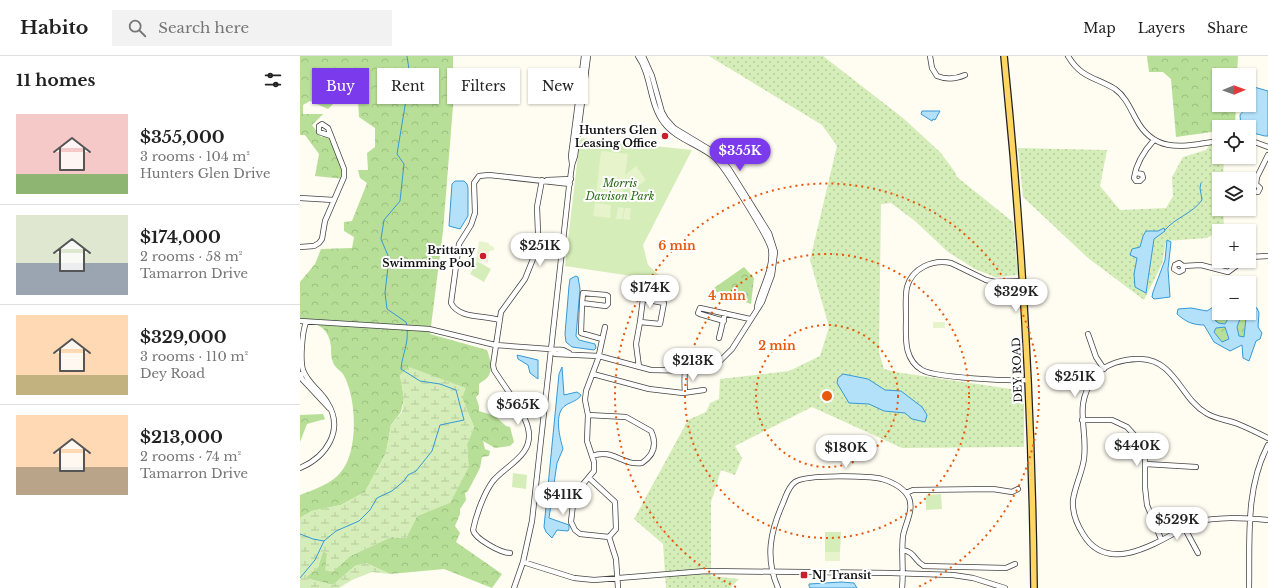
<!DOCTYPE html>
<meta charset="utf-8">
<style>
:root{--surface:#fff;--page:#f2f2f2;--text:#222;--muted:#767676;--line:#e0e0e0;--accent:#7c3aed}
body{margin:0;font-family:"Libre Baskerville",serif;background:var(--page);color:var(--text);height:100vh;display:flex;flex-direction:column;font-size:15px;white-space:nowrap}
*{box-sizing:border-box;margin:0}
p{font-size:13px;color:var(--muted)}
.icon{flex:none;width:22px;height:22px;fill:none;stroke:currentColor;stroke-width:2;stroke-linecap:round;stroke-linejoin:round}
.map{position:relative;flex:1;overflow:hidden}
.drawer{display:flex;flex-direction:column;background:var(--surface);width:300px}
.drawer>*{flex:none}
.top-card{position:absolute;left:12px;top:12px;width:380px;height:36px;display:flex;gap:8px}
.needle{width:26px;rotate:89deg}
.buttons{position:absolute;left:912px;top:12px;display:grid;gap:8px}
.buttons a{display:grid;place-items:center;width:44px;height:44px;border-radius:0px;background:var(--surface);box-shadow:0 1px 3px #0004;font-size:20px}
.price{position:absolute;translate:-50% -34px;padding:0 9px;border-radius:14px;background:#fff;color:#222;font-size:13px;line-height:26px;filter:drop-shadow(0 1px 2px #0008)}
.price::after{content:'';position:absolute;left:50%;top:24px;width:12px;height:9px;margin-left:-6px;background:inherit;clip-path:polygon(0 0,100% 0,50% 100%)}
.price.active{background:var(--accent);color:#fff}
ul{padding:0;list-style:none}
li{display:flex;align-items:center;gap:12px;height:100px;padding:0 16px}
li+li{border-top:1px solid var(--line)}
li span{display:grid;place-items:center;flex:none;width:112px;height:80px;border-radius:0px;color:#555}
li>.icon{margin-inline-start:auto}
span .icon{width:48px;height:48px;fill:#fffc;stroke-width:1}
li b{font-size:17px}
h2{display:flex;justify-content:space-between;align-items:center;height:48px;padding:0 16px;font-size:17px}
.chip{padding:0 14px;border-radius:0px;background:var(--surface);box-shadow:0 1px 3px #0004;font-size:14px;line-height:36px}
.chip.active{background:var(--accent);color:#fff}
header{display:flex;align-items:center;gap:24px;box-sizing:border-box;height:56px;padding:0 20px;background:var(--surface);border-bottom:1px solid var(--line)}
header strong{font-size:19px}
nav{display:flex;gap:22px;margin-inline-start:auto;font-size:14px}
.search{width:280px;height:36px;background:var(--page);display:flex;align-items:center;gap:10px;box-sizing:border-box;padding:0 14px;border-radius:0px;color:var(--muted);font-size:15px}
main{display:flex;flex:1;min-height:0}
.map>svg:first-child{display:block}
.grass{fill:url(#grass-dots)}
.forest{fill:url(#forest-crowns)}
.wetland{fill:url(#wetland-marsh)}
.park{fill:#d5edb8}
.pitch{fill:#e6f3cb}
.water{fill:#b3e1fa;stroke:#3599d6;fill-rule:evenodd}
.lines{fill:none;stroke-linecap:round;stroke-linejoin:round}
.stream{stroke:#3599d6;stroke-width:1}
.minor-casing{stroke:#434343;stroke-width:6}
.major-casing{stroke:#212121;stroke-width:8}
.minor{stroke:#fff;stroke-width:4.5}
.major{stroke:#ffd662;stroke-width:5.5}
.ring{fill:none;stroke:#e8590c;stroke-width:2;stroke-dasharray:2 4}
.poi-dot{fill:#ca1e29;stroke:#fff;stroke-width:1.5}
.labels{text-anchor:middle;stroke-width:4;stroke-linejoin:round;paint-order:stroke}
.poi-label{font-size:11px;font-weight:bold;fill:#101010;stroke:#fff;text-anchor:end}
.park-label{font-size:11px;font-style:italic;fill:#2d6d1b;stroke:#fff}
.street-label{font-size:11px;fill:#101010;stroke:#fff}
.centre{fill:#e8590c;stroke:#fff;stroke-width:2}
.ring-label{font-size:12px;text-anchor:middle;font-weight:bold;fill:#e8590c;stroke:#fff;stroke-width:4;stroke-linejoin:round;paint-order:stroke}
</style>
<header>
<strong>Habito</strong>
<div class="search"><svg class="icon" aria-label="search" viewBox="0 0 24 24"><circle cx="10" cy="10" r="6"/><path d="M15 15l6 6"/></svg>Search here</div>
<nav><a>Map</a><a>Layers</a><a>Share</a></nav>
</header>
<main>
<section class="drawer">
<h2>11 homes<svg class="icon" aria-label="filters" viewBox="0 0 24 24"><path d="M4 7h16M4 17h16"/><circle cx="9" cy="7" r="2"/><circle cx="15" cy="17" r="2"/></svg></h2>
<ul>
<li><span style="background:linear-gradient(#f6c9c9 75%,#8fb573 0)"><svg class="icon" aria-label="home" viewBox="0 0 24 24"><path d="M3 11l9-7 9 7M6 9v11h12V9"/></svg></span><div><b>$355,000</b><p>3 rooms · 104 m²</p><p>Hunters Glen Drive</p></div></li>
<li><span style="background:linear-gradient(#dfe7d0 60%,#9aa5b1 0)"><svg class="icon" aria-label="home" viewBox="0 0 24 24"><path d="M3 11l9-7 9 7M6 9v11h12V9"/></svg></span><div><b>$174,000</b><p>2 rooms · 58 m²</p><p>Tamarron Drive</p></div></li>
<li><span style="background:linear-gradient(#ffd9b3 75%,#c2b280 0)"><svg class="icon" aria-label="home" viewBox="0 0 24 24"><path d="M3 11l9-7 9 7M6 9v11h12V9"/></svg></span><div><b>$329,000</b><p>3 rooms · 110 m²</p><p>Dey Road</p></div></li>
<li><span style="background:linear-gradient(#ffd9b3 65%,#b9a48a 0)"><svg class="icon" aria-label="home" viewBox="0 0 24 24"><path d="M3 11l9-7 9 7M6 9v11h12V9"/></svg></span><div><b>$213,000</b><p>2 rooms · 74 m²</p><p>Tamarron Drive</p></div></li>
</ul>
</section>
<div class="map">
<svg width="968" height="532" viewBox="0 0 968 532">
<defs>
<pattern id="grass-dots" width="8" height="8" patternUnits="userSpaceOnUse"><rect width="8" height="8" fill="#d5edb8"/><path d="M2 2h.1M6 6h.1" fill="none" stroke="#b6ca9d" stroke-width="1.8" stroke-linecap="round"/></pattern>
<pattern id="forest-crowns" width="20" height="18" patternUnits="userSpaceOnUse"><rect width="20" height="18" fill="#b8df97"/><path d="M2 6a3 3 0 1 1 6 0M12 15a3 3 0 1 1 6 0" fill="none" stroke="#9dbe81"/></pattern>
<pattern id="wetland-marsh" width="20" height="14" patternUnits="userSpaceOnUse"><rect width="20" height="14" fill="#d5edb8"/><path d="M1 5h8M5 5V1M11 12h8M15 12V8" fill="none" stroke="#b6ca9d"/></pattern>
</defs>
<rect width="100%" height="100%" fill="#fffcf2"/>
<path class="grass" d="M409 0H523L603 62 640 96 655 116 657 121 713 166 718 219 695 221 675 213 648 196 615 165 591 147 581 148 579 296 584 313 595 316 724 335V391L602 392 512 351 435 390 442 402 435 419 421 414 411 446V520L439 523 430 532H366L363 488 334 463 388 364 406 356 410 347 419 343 420 323 489 315 520 300 529 271 510 204 537 90 522 69Z
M911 87 919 91V101H924L923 123H919V153H923L924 172 907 182 866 185 862 208 844 244 788 202 723 141 718 92 807 94 800 130 820 154 866 152 873 140 872 121 883 101 906 94Z"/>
<path class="forest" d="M0 0H153V12H197L203 19 195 27 155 25 143 175 130 278 187 294C190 302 194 314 187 322 184 325 182 325 179 328V338L176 341 179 350V355L195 360 206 370 210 371 214 386 210 390 195 392 183 385 185 393 190 395 189 400 182 401 180 412 168 435 165 437 166 444 160 453V458L155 470 160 477 156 486 202 518 192 532 144 513 90 518 66 507 55 510 33 529 5 522 18 511 23 495 27 497 32 516 50 500 91 481 106 482 117 460 150 446 168 411 167 388 174 371 162 342 100 319 104 342 101 356 91 369 86 397 65 436 41 449 12 455 0 462V439C13 434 31 428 40 417 59 397 57 341 43 318 40 314 34 311 33 306 31 302 31 296 31 291 29 271 18 268 0 264V226L15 208 21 193 52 192 54 181 44 175V166L52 165 67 127 60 122 58 114H68L67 97 75 91V72L59 61 58 44 41 40 28 53 10 45 3 49V58H23L12 69 21 81 27 78 43 108 44 123 15 120 19 98 5 79H0Z
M847 0H938L937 19H919V49H936L935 71H919V75L876 81 871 23 863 16H849Z
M444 211 454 222 451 248 411 234Z
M917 255H919V257H929L930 259 925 268 918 267 913 262Z
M941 260 946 262 944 281 939 280 937 271Z
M925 271 929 284 922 286 914 276 916 272Z
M23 358 25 363 7 368 0 386V359Z"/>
<path class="wetland" d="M109 311 166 332 162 342 174 371 167 388 169 411 150 447 117 460 106 482 91 481 50 500 32 516 25 514 27 497 23 495 18 511 5 522 33 529 55 510 66 507 90 518 72 516 52 524 39 532H0V462L12 455 41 449 65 436 86 397 91 369 102 356 104 342 100 319Z"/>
<path class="park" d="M280 82 392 94 343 189 348 209 365 225 265 210Z
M177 205 191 213 184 226 170 218Z
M213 417 227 419 226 433 212 431Z
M641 438 642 453 626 454V439Z
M525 476H541L540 496H525Z"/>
<path class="pitch" d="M301 95 328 98 325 119 336 110 346 124 332 135 325 122 322 142 296 139Z
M295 147 311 149 310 162 293 160Z
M318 151 324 152 322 163H316Z
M325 152H331L330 164 323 163Z
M179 185 189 187V189L194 191V194L189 195 188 206 176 205Z
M633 266H645V272H633Z
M525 496H540V505H525Z"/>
<path class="water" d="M954 31 968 35V80H965L949 76V71H941L940 59 945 53V49H949V33Z
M622 55H640L635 64 633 63 632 65 621 58Z
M155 125H164L167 128 168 132V160L160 173 149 170 152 128Z
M864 172 865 175 854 183 846 237 835 231 834 218 837 202 830 199 832 193 840 191 843 180 846 175H858Z
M867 184 871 186 868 213 870 241 854 243 852 241 853 236 865 204Z
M276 220 278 221 280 233 276 280 279 284 295 288 296 292 294 294 272 291 266 286 265 278 269 230 270 223Z
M919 249V255H917L913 262 918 267 925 268 930 259 929 257H949V249L957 252 959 257 958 271 962 277 960 283 956 285 949 305 943 302 942 289 930 295 914 286 904 269C893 269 886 266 877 258L878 253 891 252 907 255 913 251ZM941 260 946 262 944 281 939 280 937 271ZM925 271 929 283 922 286 914 276 916 272Z
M217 299 238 304V323L230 317 228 309 218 303Z
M262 311 264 339 277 336 281 339C279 344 271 346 266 349 253 357 260 382 263 393L257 407 249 462 269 469V473L268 475 257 474 252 482 246 476 244 471 259 318Z
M543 318 568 323 585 334 601 335 622 351 627 359 625 366 612 363 605 357 584 355 569 348 549 347 537 327 538 322Z
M541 526 554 527 557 532H510L509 530V528Z"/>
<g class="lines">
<path class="stream" d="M865 174C876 161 892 158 902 144L900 132 901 127
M107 270 106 266 87 253 85 237 89 202 81 183 84 164 100 145 104 108 97 98 110 20 107 0
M0 478 13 483 24 485 36 475 59 465 70 454 77 442 92 435 104 425 108 419 116 415 132 395 140 369 164 364 156 334 140 328 120 325 101 313C102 299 109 287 107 273
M0 522 15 504 24 485"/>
<defs>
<path id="minor" d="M338 0C352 20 349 48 364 67 376 83 398 88 414 101 423 108 469 182 471 193 474 214 461 232 457 251
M630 0 632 12 637 20C647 24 656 23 665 19
M768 0C781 22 795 21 815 33 825 40 830 52 836 63 855 99 885 90 919 85
M949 84 968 91
M272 108 271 100 284 0
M836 117 842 118 843 122 840 125H836L834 122C836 108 844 95 854 84
M247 124 271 123
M956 128 960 132 958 136H955L952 134V131L956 128 957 121 968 99
M0 142 34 144
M0 191 14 190 19 187 22 183 25 165 44 121V113L28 72 22 68 19 70V76L31 80
M949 201 968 200
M883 210V214L879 216 874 213 875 209 879 207 883 210 901 209 928 216 943 205
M723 225 695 226 686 224 651 207C633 203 612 212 607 231 605 241 606 252 606 262 606 281 603 303 622 314 636 322 709 325 728 324
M283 237 306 239 308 240V248L306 250 282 247Z
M343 243 364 247 360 268 340 266Z
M282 247 281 277 302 283
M199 264C184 259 159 263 151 247L159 188 171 169 175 157 174 127 179 120 189 119 270 128
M0 265 129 273 195 289 263 294 269 297
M424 265 400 258 398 257 400 252 450 263
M788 278 796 301 804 313
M419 282 425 257
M251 294 255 298 299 300 351 314 401 315 418 307 432 293 462 246 472 219 475 196 469 177 429 113 417 98 374 72 366 63 362 56 352 20 343 0
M339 311 336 288 340 266
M0 318 2 323 29 352
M293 318 349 333 383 337 404 334
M385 337C384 323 384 310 388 296L405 298 408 300 404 308 385 305
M288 359 326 361 351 375C357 388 354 399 342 407 322 410 313 392 292 400
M782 364H812L827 371 837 382 845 400V431L847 449 861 483
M968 382C958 377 948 372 938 368 928 364 915 363 906 357 881 343 875 304 841 303 825 302 804 308 794 321 773 352 788 371 784 403 782 417 775 430 773 444 772 457 776 467 783 478 809 522 862 483 893 467 917 460 943 462 968 464
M846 408 896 411
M0 412C26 401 45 374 27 346 21 335 8 328 3 314 0 304 2 277 6 266
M289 422 315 446 316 473 309 481 280 478 275 474 271 466 274 439 294 415V406L287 385 288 359 285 344 286 335 298 303 305 271
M606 437 613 434 693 433 712 436 718 433
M884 471 898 497
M309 481 316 503 318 532
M602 494C616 496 613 504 624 510L706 512 715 508
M210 497C201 497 175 483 173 474 176 459 184 437 193 425 206 409 235 399 228 372 224 355 204 330 194 314L193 309 201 256 225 223 235 198 238 177 237 151 242 124
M223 506 274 522 294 524 406 515 591 517 653 519 673 522 705 532
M214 532 223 506 232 465 269 131 272 109 275 100 288 0
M478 532C465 502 470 476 483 447 486 440 488 431 495 426 506 418 568 420 582 423 592 426 604 432 609 442 614 454 605 468 603 480 601 498 604 515 602 532
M949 532C950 484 945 433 968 389"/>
<path id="major" d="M704 0C722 177 732 354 734 532"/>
</defs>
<use href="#minor" class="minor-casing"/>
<use href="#major" class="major-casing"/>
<use href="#minor" class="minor"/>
<use href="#major" class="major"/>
</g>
<g class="ring">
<circle cx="527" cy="340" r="71"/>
<circle cx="527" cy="340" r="142"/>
<path d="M436 531A212 212 0 1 1 618 531"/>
</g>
<g class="poi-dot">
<circle cx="365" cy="80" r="4"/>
<circle cx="183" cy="200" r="4"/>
<rect x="500" y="515" width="8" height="8" rx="2"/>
</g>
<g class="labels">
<g class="poi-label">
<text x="357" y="78">Hunters Glen<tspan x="357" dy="13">Leasing Office</tspan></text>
<text x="175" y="198">Brittany<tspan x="175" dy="13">Swimming Pool</tspan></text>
<text x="512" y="523" text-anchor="start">NJ Transit</text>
</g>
<g class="park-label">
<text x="320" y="131">Morris<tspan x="320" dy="13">Davison Park</tspan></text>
</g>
<g class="street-label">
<text transform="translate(717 314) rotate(-92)" y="4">DEY ROAD</text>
</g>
</g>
<circle cx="527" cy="340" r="6" class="centre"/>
<g class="ring-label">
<text x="377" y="194">6 min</text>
<text x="427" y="244">4 min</text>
<text x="477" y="294">2 min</text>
</g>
</svg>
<div class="buttons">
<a><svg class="needle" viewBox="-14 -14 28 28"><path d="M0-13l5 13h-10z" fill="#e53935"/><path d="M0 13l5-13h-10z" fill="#767676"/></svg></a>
<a><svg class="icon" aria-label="locate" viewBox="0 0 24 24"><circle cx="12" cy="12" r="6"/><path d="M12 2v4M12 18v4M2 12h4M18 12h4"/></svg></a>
<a><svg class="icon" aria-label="layers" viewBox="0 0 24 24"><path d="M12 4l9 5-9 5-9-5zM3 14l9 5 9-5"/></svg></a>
<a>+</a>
<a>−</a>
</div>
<b class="price active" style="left:440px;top:116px">$355K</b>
<b class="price" style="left:240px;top:211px">$251K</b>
<b class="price" style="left:350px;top:253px">$174K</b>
<b class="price" style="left:716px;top:257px">$329K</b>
<b class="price" style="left:393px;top:326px">$213K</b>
<b class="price" style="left:775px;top:342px">$251K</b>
<b class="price" style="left:218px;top:370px">$565K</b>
<b class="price" style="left:837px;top:411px">$440K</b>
<b class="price" style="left:546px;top:413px">$180K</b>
<b class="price" style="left:263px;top:460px">$411K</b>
<b class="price" style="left:877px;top:485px">$529K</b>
<div class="top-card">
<a class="chip active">Buy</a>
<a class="chip">Rent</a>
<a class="chip">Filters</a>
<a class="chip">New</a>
</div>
</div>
</main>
